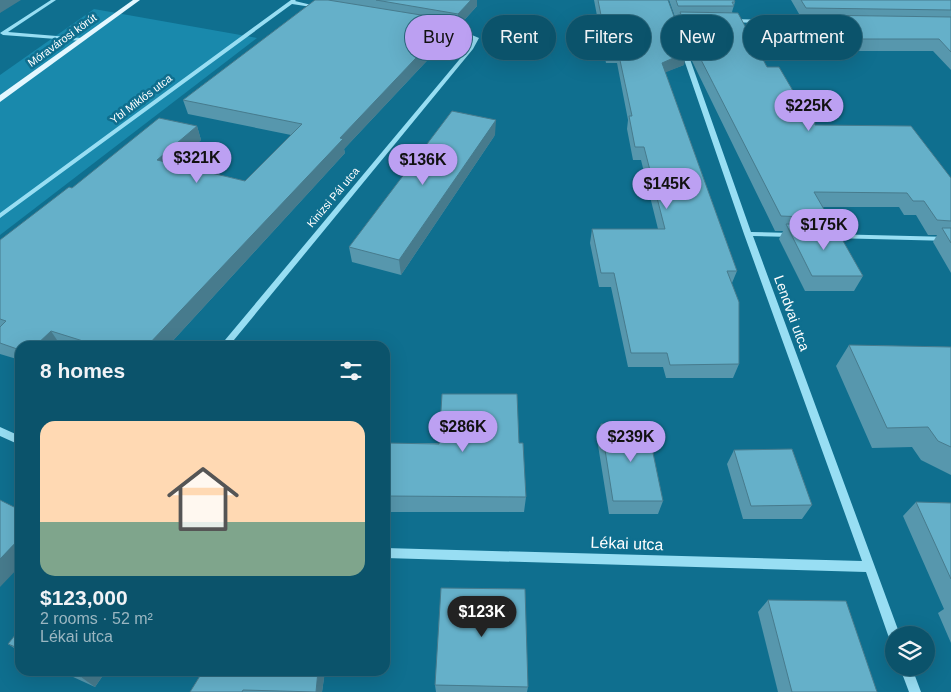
<!DOCTYPE html>
<meta charset="utf-8">
<style>
:root{--surface:#0b536b;--page:#195d73;--text:#f1f3f6;--muted:#9ab6c1;--line:#2b697e;--accent:#bca0f2}
body{margin:0;font-family:Arial,sans-serif;background:var(--page);color:var(--text);height:100vh;display:flex;flex-direction:column;font-size:19px;white-space:nowrap}
*{box-sizing:border-box;margin:0}
p{font-size:16px;color:var(--muted)}
.icon{flex:none;width:28px;height:28px;fill:none;stroke:currentColor;stroke-width:2;stroke-linecap:round;stroke-linejoin:round}
.map{position:relative;flex:1;overflow:hidden}
.panel{position:absolute;left:15px;top:341px;width:375px;height:335px;display:flex;flex-direction:column;background:var(--surface);border-radius:15px;box-shadow:0 5px 20px #0002,0 0 0 1px var(--line)}
.panel>*{flex:none}
.hud{position:absolute;left:405px;top:15px;width:470px;height:45px;display:flex;gap:10px}
.tools{position:absolute;left:885px;top:626px;display:grid;gap:10px}
.tools a{display:grid;place-items:center;width:50px;height:50px;border-radius:50%;background:var(--surface);box-shadow:0 5px 20px #0002,0 0 0 1px var(--line);font-size:25px}
.price{position:absolute;translate:-50% -42px;padding:0 11px;border-radius:18px;background:var(--accent);color:#111;font-size:16px;line-height:32px;filter:drop-shadow(0 1px 2px #0008)}
.price::after{content:'';position:absolute;left:50%;top:30px;width:15px;height:11px;margin-left:-8px;background:inherit;clip-path:polygon(0 0,100% 0,50% 100%)}
.price.current{background:#222;color:#fff}
ul{padding:0;list-style:none}
li{display:grid;align-content:center;gap:10px;height:265px;padding:0 25px}
li+li{border-top:1px solid var(--line)}
li span{display:grid;place-items:center;height:155px;border-radius:15px;color:#555}
li>.icon{margin-inline-start:auto}
span .icon{width:90px;height:90px;fill:#fffc;stroke-width:1}
li b{font-size:21px}
h2{display:flex;justify-content:space-between;align-items:center;height:60px;padding:0 25px;font-size:21px}
.pill{padding:0 18px;border-radius:22px;background:var(--surface);box-shadow:0 5px 20px #0002,0 0 0 1px var(--line);font-size:18px;line-height:45px}
.pill.current{background:var(--accent);color:#111}
.map>svg:first-child{display:block}
.green{fill:#1989ac}
.lines{fill:none;stroke-linecap:round;stroke-linejoin:round}
.minor{fill:#98def3;fill-rule:evenodd}
.major{fill:#e4f7ff;fill-rule:evenodd}
.wall{fill:#5797ad}
.shaded-wall{fill:#477b8d}
.building{fill:#65b0c9;stroke:#477b8d}
.labels{text-anchor:middle;stroke-width:5;stroke-linejoin:round;paint-order:stroke}
.far-street-label{font-size:11px;fill:#fff;stroke:#0f6f8f}
.street-label{font-size:14px;fill:#fff;stroke:#0f6f8f}
.near-street-label{font-size:16px;fill:#fff;stroke:#0f6f8f}
</style>
<div class="map">
<svg width="951" height="692" viewBox="0 0 951 692">
<rect width="100%" height="100%" fill="#0f6f8f"/>
<path class="green" d="M94 9 257 38 0 235V75Z"/>
<g class="lines">
<path class="minor" d="M51 0H56L8 32 81 38 84 40 83 41 3 35 0 33Z
M291 0H296L295 1 320 7 318 8 292 4 0 218V213Z
M731 19 821 21 824 23 821 25 729 22V20Z
M441 26 460 30 479 38 473 49 229 346H220L469 48 473 39 457 32 439 29V27Z
M682 43 685 45 751 232 793 233 797 235 793 237 753 236 900 635H894V641L890 639 888 635 866 572 385 558V548L862 561 744 234 679 45Z
M828 234 951 237V241L831 238H828L827 236Z
M0 427 20 436V445L0 436Z
M900 668H912L921 692H909Z"/>
<path class="major" d="M133 0H140L0 102V95Z"/>
</g>
<path class="wall" d="M315 0H477V6L458 27 452 26 453 33 344 149 345 153 168 346H20V360L0 354V240L72 188 197 126 201 140 174 164 245 181 291 135 188 114 183 100Z
M594 0H668L684 65 665 72 737 271 732 283 739 364 733 378H666L663 367H628L611 287H599L590 243 592 229H658L641 160H633L627 129 628 120 617 63H606Z
M669 0H734L735 2 732 12 767 67 799 101 815 125 951 178V273L933 242 937 235H928L916 215H904L899 207H822L829 218 825 225 863 276 854 291H805L779 239 783 231H775L692 61 678 24 679 17H675Z
M791 0H951V70L933 51H854L851 48H821L807 26 810 19H802Z
M495 135 401 275 352 262 349 247Z
M849 345 951 347V475L921 460 912 447 872 448 836 366Z
M601 424 663 501 658 514H609L597 439Z
M385 443H519L526 497 524 512H385Z
M734 450 812 505 802 519H743L727 464Z
M916 502 951 503V643L938 613 944 609 903 516Z
M768 600 877 692H778L758 612Z
M20 629V652L8 644Z
M60 671H106L95 687Z
M203 671H325L322 692H190Z
M435 685 528 687 527 692H436Z"/>
<path class="shaded-wall" d="M0 0H21L0 13Z
M471 0H477V6L458 27V14Z
M452 20 453 33 344 149 345 153 168 346H147L340 138Z
M687 52 684 65 659 75 662 63Z
M496 120 495 135 401 275 399 260Z
M197 126 201 140 163 174 157 160Z
M51 331 61 346H35Z
M20 538V566L0 587V559Z
M86 671H106L95 687 81 677Z
M318 671H325L322 692H316Z"/>
<path class="building" d="M315 0H328L452 20 340 138 343 139 147 346H99L51 331 35 346H20V350L0 343V327L6 321 0 319V240L69 187 72 188 159 118 197 126 157 160 245 181 302 124 183 100Z
M376 0H471L458 14Z
M598 0H668L687 52 662 63 737 271H727L739 302V364L670 365 667 353H631L614 273H601L592 229H665L644 147H635L629 116H632L618 51H608Z
M676 0H734L735 2H732L734 6H678Z
M801 0H951V10L806 8Z
M680 12 738 13 767 67H779L799 101 815 106V125L911 126 951 178V221L937 220 924 201H913L907 193 814 192 829 218 781 216 695 48Z
M811 15 951 17V52L939 39H859L856 36H826Z
M452 111 496 120 399 260 349 247Z
M786 224 834 225 863 276H812Z
M942 228H951V243Z
M849 345 951 347V447L938 441 928 427 887 428Z
M442 394H517L519 443H523L526 497 385 496V443L439 444Z
M601 424H647L663 501H613Z
M792 449 812 505 751 506 734 450Z
M0 500 20 510V538L0 559Z
M916 502 951 503V579Z
M441 588 525 589 528 687 435 685Z
M768 600 846 601 877 692H792Z
M20 629V649L8 644Z
M68 671H86L81 677Z
M203 671H318L316 692 243 690 242 692H190Z"/>
<g class="labels">
<g class="far-street-label">
<text transform="translate(62 40) rotate(-36)" y="4">Móravárosi körút</text>
<text transform="translate(141 99) rotate(-37)" y="4">Ybl Miklós utca</text>
<text transform="translate(333 197) rotate(-50)" y="4">Kinizsi Pál utca</text>
</g>
<g class="street-label">
<text transform="translate(792 313) rotate(70)" y="5">Lendvai utca</text>
</g>
<g class="near-street-label">
<text transform="translate(627 543) rotate(2)" y="6">Lékai utca</text>
</g>
</g>
</svg>
<div class="tools">
<a><svg class="icon" aria-label="layers" viewBox="0 0 24 24"><path d="M12 4l9 5-9 5-9-5zM3 14l9 5 9-5"/></svg></a>
</div>
<b class="price" style="left:809px;top:132px">$225K</b>
<b class="price" style="left:197px;top:184px">$321K</b>
<b class="price" style="left:423px;top:186px">$136K</b>
<b class="price" style="left:667px;top:210px">$145K</b>
<b class="price" style="left:824px;top:251px">$175K</b>
<b class="price" style="left:463px;top:453px">$286K</b>
<b class="price" style="left:631px;top:463px">$239K</b>
<b class="price current" style="left:482px;top:638px">$123K</b>
<div class="hud">
<a class="pill current">Buy</a>
<a class="pill">Rent</a>
<a class="pill">Filters</a>
<a class="pill">New</a>
<a class="pill">Apartment</a>
</div>
<section class="panel">
<h2>8 homes<svg class="icon" aria-label="filters" viewBox="0 0 24 24"><path d="M4 7h16M4 17h16"/><circle cx="9" cy="7" r="2"/><circle cx="15" cy="17" r="2"/></svg></h2>
<ul>
<li><span style="background:linear-gradient(#ffd9b3 65%,#7fa58c 0)"><svg class="icon" aria-label="home" viewBox="0 0 24 24"><path d="M3 11l9-7 9 7M6 9v11h12V9"/></svg></span><div><b>$123,000</b><p>2 rooms · 52 m²</p><p>Lékai utca</p></div></li>
</ul>
</section>
</div>
